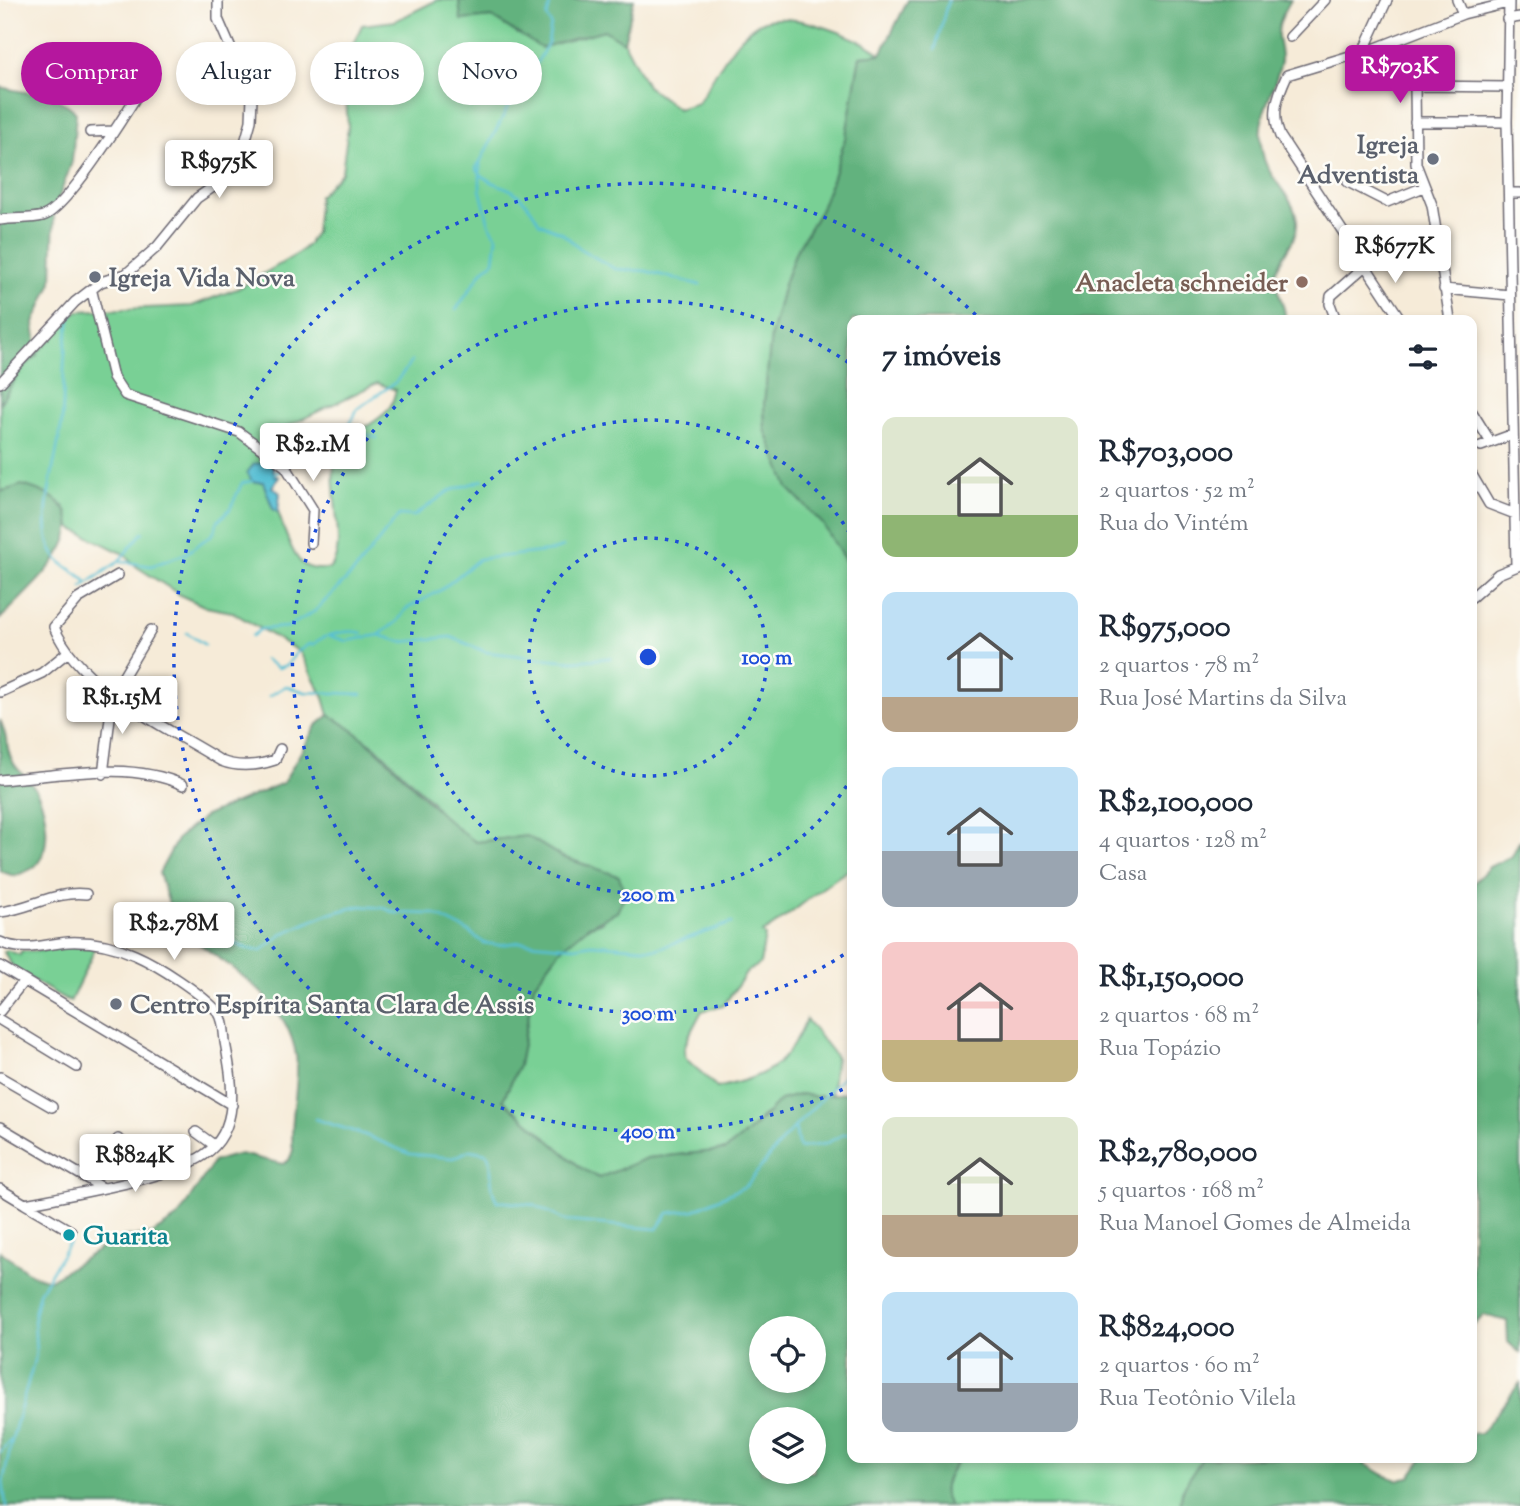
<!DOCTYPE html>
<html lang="pt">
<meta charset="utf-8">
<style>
:root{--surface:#fff;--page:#f2f2f3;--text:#1f2937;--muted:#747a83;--accent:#b5179e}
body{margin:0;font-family:"Sorts Mill Goudy",serif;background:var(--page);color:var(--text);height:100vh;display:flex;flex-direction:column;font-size:26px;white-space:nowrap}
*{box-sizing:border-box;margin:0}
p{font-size:23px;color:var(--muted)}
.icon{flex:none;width:38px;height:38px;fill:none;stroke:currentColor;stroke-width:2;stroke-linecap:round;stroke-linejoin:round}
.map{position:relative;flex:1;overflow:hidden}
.side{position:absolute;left:847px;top:315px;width:630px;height:1148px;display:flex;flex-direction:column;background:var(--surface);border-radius:14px;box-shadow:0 4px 10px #0003}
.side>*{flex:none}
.top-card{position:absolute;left:21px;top:42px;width:665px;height:63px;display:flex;gap:14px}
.fabs{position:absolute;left:749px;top:1316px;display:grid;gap:14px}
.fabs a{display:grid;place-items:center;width:77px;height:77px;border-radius:50%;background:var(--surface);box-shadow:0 4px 10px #0003;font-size:35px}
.price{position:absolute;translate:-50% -60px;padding:0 16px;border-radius:7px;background:#fff;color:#222;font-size:23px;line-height:46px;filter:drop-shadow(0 2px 4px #0008)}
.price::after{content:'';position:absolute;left:50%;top:42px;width:21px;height:16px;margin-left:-10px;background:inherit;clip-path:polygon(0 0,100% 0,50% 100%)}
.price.selected{background:var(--accent);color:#fff}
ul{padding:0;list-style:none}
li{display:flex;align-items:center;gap:21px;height:175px;padding:0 35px}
li span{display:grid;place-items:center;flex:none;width:196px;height:140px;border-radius:14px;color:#555}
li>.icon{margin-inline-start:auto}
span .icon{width:84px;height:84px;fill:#fffc;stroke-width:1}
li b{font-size:30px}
h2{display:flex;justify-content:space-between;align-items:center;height:84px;padding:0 35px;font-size:30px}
.pill{padding:0 24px;border-radius:32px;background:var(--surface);box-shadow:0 4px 10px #0003;font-size:24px;line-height:63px}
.pill.selected{background:var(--accent);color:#fff}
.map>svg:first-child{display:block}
.green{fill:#79d095;stroke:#4e7968;stroke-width:2;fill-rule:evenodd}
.forest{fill:#62b27e;stroke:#426a5c;stroke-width:2;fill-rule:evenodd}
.water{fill:#57bfd4;stroke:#3c7088;stroke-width:2}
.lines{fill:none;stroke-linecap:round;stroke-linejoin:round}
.stream{stroke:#57bfd4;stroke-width:2.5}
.minor-casing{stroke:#6c6872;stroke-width:12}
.minor{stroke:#fff;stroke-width:9}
.ring{fill:none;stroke:#1d4ed8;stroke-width:3.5;stroke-dasharray:3.5 7}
.worship-dot{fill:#6b7280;stroke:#fdfcf7;stroke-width:2.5}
.education-dot{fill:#8d6e63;stroke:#fdfcf7;stroke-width:2.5}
.culture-dot{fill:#0f9aa8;stroke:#fdfcf7;stroke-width:2.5}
.labels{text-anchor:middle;stroke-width:5;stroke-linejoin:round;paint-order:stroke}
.worship-label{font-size:26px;font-weight:bold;fill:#5b616d;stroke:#fdfcf7;text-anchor:start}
.education-label{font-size:26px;font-weight:bold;fill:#785e54;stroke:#fdfcf7;text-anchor:end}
.culture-label{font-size:26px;font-weight:bold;fill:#0d838f;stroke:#fdfcf7;text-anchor:start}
.centre{fill:#1d4ed8;stroke:#fdfcf7;stroke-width:3.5}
.ring-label{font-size:21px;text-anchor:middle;font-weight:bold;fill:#1d4ed8;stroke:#fdfcf7;stroke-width:5;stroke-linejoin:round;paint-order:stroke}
</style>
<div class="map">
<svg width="1520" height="1506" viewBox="0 0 1520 1506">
<rect width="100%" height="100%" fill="#fdfcf7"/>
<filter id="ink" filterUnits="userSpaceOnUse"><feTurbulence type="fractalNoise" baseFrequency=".0143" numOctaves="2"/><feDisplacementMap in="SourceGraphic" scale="14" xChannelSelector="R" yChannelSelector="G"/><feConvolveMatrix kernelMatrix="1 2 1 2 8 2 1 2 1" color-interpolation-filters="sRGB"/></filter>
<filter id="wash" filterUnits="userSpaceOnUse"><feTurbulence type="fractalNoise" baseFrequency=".00686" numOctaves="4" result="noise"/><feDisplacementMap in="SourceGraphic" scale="28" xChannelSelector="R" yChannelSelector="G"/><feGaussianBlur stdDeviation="1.57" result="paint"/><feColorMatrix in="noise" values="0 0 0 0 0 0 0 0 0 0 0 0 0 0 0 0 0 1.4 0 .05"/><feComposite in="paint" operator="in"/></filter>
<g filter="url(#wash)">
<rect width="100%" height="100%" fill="#f6ebd8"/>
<path class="green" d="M437 0H459L461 20 492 17 518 34 566 41 604 30 624 42 647 86 678 109 698 103C712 80 736 33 762 22 791 10 858 36 881 54L860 56 846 136 832 180 820 211 796 251 784 284 771 336 764 404 765 429 788 487 823 524 852 572V868C819 887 794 914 762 933L765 936 760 964 747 972 723 1006 702 1011C671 1067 683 1050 717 1088 765 1076 787 1068 806 1019L836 1057 831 1095 816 1097 802 1094 763 1115 752 1129 725 1150 647 1158 599 1178 580 1167 503 1100 519 1065 534 985 561 949 588 927 602 922 596 868 562 857 527 836 476 842 446 823 432 802 375 746 329 715 324 698 300 652 232 612 206 607 182 596 137 567 124 554 71 528 64 506 3 490 0 492V403L21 370 77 311 192 306 239 288 299 253 308 244 315 233 319 196 342 172 348 128 344 64 362 25 395 21ZM377 383 396 390C394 397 392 406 388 410 373 427 344 434 336 457 326 486 350 549 329 569 320 569 310 570 303 564 284 550 266 465 259 440Z
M63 946 96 947 70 1002 14 969 4 952 7 950 20 955 21 951H40Z
M1472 979C1482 994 1481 1012 1472 1027Z
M959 1458H1202L1182 1491 1181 1506H949C938 1487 949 1475 959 1458Z"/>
<path class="forest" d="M459 0H634L624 42 604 30 541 48 492 17 461 20Z
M908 0H1291C1285 10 1278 22 1278 35 1278 43 1282 52 1281 61 1274 97 1252 118 1264 159 1271 182 1293 195 1297 220 1299 241 1280 254 1276 274 1273 290 1287 304 1285 320H852V572L823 524 788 488 765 429 764 404 771 336 784 284 796 251 820 211 832 180 846 136 860 56 881 54Z
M0 87C22 93 63 94 76 113L72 162 54 211 52 282 34 323 38 354 21 370 0 403Z
M22 485C122 512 39 579 0 619V492Z
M329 715C388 747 422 806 476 842L527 836 562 857 619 876 625 895 617 912 587 927 561 949 534 985 519 1065 503 1100 580 1167 599 1178 647 1158 725 1150 752 1129 780 1100 802 1094 816 1097 852 1092V1458H959C949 1475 938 1487 949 1506H0V1251L32 1275 50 1280 108 1244 125 1237 152 1234 178 1217 214 1161 240 1154 283 1164 289 1160 293 1151C289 1123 298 1093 297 1065 293 992 214 962 169 919V904L159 873 178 838 205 816 283 783 316 726ZM761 1328H814V1381H761ZM761 1419H814V1472H761Z
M0 720C6 732 6 743 10 756 15 771 29 777 36 790 47 809 53 850 34 867 29 871 20 874 14 876L0 871Z
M1520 840V1353L1508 1342 1507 1321 1484 1315 1472 1327V1027C1481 1012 1482 994 1472 979V885L1489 867 1512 856Z
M1520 1383V1506H1181C1178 1489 1194 1473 1202 1458H1355L1384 1475 1398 1480 1409 1478 1423 1458H1472V1433H1481Z"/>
<path class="water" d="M268 462 274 466 273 475 279 477 272 487 280 493 278 512 273 509 263 482H253L247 473 254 464Z"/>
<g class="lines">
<path class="stream" d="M935 50 948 0
M480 161 476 168C487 183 494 182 509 189 521 194 535 213 539 223L562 233 582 250 615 269 646 271 700 285
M456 310 483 270 494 261 497 237 489 224 480 189V162L510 103 522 89 548 43 551 24 547 17 551 0
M72 314C61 350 65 383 62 420 59 454 33 526 55 556 63 568 80 572 88 583
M345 428 377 438
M288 465 309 441 345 428 353 419 357 409 396 382 412 361
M273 474 283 469
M119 561 151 566 185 554 213 534 218 521 230 509 242 483 252 481
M82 587 118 562 143 532
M187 633 205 645
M379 635 402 642 451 637 486 652 539 658 573 661 610 658
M252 636 261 629 288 627 315 611 354 572 399 515 414 516 449 491 483 480
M330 636 347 641 379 635 398 621 406 609 441 590 479 559 551 551 563 547
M264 659 278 668 287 665 296 653 309 644 313 645C322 634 349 629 362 633
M269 696 286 686 305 692 362 694
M177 933 213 934 248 949 261 951 284 933 325 915 360 906 384 908 396 913 434 914 468 931 484 943 499 945 520 942 574 947 592 944 656 949 732 923
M315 1119 365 1135 410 1154 453 1158 470 1150 486 1153C496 1163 486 1182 497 1201L534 1205 566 1221 657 1229 668 1213 694 1210 746 1186 785 1137 852 1067
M795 1127 799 1148 825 1144 844 1134H852
M0 1452 12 1439 36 1354 34 1315 39 1293 70 1241
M6 1506 3 1482 12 1440"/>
</g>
</g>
<g filter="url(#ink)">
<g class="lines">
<defs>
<path id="minor" d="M1457 0 1463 14
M1509 0 1507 122 1516 566
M1507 19 1520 17
M1290 37 1325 0
M1363 52 1387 0
M1415 122H1507
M90 132 113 131
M1348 182 1387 202 1424 187
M1509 193H1520
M0 220C14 217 29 220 43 216 66 209 121 121 136 97
M1444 289 1510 295
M92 292 113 377 125 395 239 432 286 467 313 510 311 543
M1336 320 1330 304 1331 296 1365 266
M1401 320 1280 136C1271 113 1277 97 1287 75L1376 48 1463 14 1508 3
M1450 320 1432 205 1416 164 1415 86 1508 87
M0 383 75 302 101 282 126 274 157 247 197 198 232 174 239 164 251 121 252 97 218 19V0
M1472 412 1490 441
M1481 446 1511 435
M1472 475 1489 504 1515 514
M118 575 78 599 54 627C80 689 167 727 221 761 239 768 257 766 275 760L280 749
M1472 597 1498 574 1520 565
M1 692 42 673 68 652
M103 774 113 694 151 630
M0 780C58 776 129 760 183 785
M0 912C30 909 56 890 86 894
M0 942C23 953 44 944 68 942 92 941 113 945 135 955 158 965 201 993 218 1012 224 1019 224 1033 225 1042 232 1080 242 1129 204 1155 169 1179 69 1195 25 1204L0 1189
M0 966 232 1105
M0 1011 23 982
M0 1020 77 1067
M0 1077 52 1107
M0 1127 103 1188
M196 1132 214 1145
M118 1139 166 1170
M25 1204 71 1231"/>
</defs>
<use href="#minor" class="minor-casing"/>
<use href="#minor" class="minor"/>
</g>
</g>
<g class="ring">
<circle cx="648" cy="657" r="119"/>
<path d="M852 777A237 237 0 1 1 852 537"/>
<path d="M852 949A356 356 0 1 1 852 365"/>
<path d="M852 1085A474 474 0 1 1 980 319"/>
</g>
<g class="worship-dot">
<circle cx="1433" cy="159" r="7"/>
<circle cx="95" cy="277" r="7"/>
<circle cx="116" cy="1004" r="7"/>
</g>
<circle class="education-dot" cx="1302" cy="282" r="7"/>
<circle class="culture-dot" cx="69" cy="1235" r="7"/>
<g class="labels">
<g class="worship-label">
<text x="1419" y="153" text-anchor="end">Igreja<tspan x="1419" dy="30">Adventista</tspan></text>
<text x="109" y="286">Igreja Vida Nova</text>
<text x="130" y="1013">Centro Espírita Santa Clara de Assis</text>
</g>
<g class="education-label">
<text x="1288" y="291">Anacleta schneider</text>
</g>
<g class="culture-label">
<text x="83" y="1244">Guarita</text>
</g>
</g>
<circle cx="648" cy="657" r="10" class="centre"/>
<g class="ring-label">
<text x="767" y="664">100 m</text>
<text x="648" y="901">200 m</text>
<text x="648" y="1020">300 m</text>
<text x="648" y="1138">400 m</text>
</g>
</svg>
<div class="fabs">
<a><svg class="icon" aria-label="locate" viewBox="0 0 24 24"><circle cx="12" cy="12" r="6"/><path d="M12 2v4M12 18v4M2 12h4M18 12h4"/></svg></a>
<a><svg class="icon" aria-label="layers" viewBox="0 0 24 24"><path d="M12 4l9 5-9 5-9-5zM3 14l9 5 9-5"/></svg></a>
</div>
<b class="price selected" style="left:1400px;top:105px">R$703K</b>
<b class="price" style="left:219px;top:200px">R$975K</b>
<b class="price" style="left:1395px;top:285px">R$677K</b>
<b class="price" style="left:313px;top:483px">R$2.1M</b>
<b class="price" style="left:122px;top:736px">R$1.15M</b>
<b class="price" style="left:174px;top:962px">R$2.78M</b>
<b class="price" style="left:135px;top:1194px">R$824K</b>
<div class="top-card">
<a class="pill selected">Comprar</a>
<a class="pill">Alugar</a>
<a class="pill">Filtros</a>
<a class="pill">Novo</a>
</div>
<section class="side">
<h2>7 imóveis<svg class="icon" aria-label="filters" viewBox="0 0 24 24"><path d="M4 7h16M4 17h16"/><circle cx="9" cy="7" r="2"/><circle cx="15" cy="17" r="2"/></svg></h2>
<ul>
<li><span style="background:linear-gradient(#dfe7d0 70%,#8fb573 0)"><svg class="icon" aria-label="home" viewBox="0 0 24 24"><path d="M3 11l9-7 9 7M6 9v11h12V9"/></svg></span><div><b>R$703,000</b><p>2 quartos · 52 m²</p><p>Rua do Vintém</p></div></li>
<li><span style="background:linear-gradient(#bfe0f5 75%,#b9a48a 0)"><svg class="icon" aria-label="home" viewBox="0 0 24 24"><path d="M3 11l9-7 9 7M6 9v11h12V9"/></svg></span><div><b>R$975,000</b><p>2 quartos · 78 m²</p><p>Rua José Martins da Silva</p></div></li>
<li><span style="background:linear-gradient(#bfe0f5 60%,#9aa5b1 0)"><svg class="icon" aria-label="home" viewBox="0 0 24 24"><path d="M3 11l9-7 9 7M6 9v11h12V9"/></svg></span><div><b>R$2,100,000</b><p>4 quartos · 128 m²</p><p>Casa</p></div></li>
<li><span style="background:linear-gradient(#f6c9c9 70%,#c2b280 0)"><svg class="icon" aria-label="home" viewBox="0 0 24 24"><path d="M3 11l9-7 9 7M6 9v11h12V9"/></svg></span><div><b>R$1,150,000</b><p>2 quartos · 68 m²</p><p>Rua Topázio</p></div></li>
<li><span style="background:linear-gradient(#dfe7d0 70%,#b9a48a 0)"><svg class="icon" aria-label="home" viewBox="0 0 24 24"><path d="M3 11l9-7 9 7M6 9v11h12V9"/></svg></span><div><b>R$2,780,000</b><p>5 quartos · 168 m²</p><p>Rua Manoel Gomes de Almeida</p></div></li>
<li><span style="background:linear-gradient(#bfe0f5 65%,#9aa5b1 0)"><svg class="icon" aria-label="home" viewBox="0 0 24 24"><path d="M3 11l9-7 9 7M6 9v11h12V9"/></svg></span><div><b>R$824,000</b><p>2 quartos · 60 m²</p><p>Rua Teotônio Vilela</p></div></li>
</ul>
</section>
</div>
